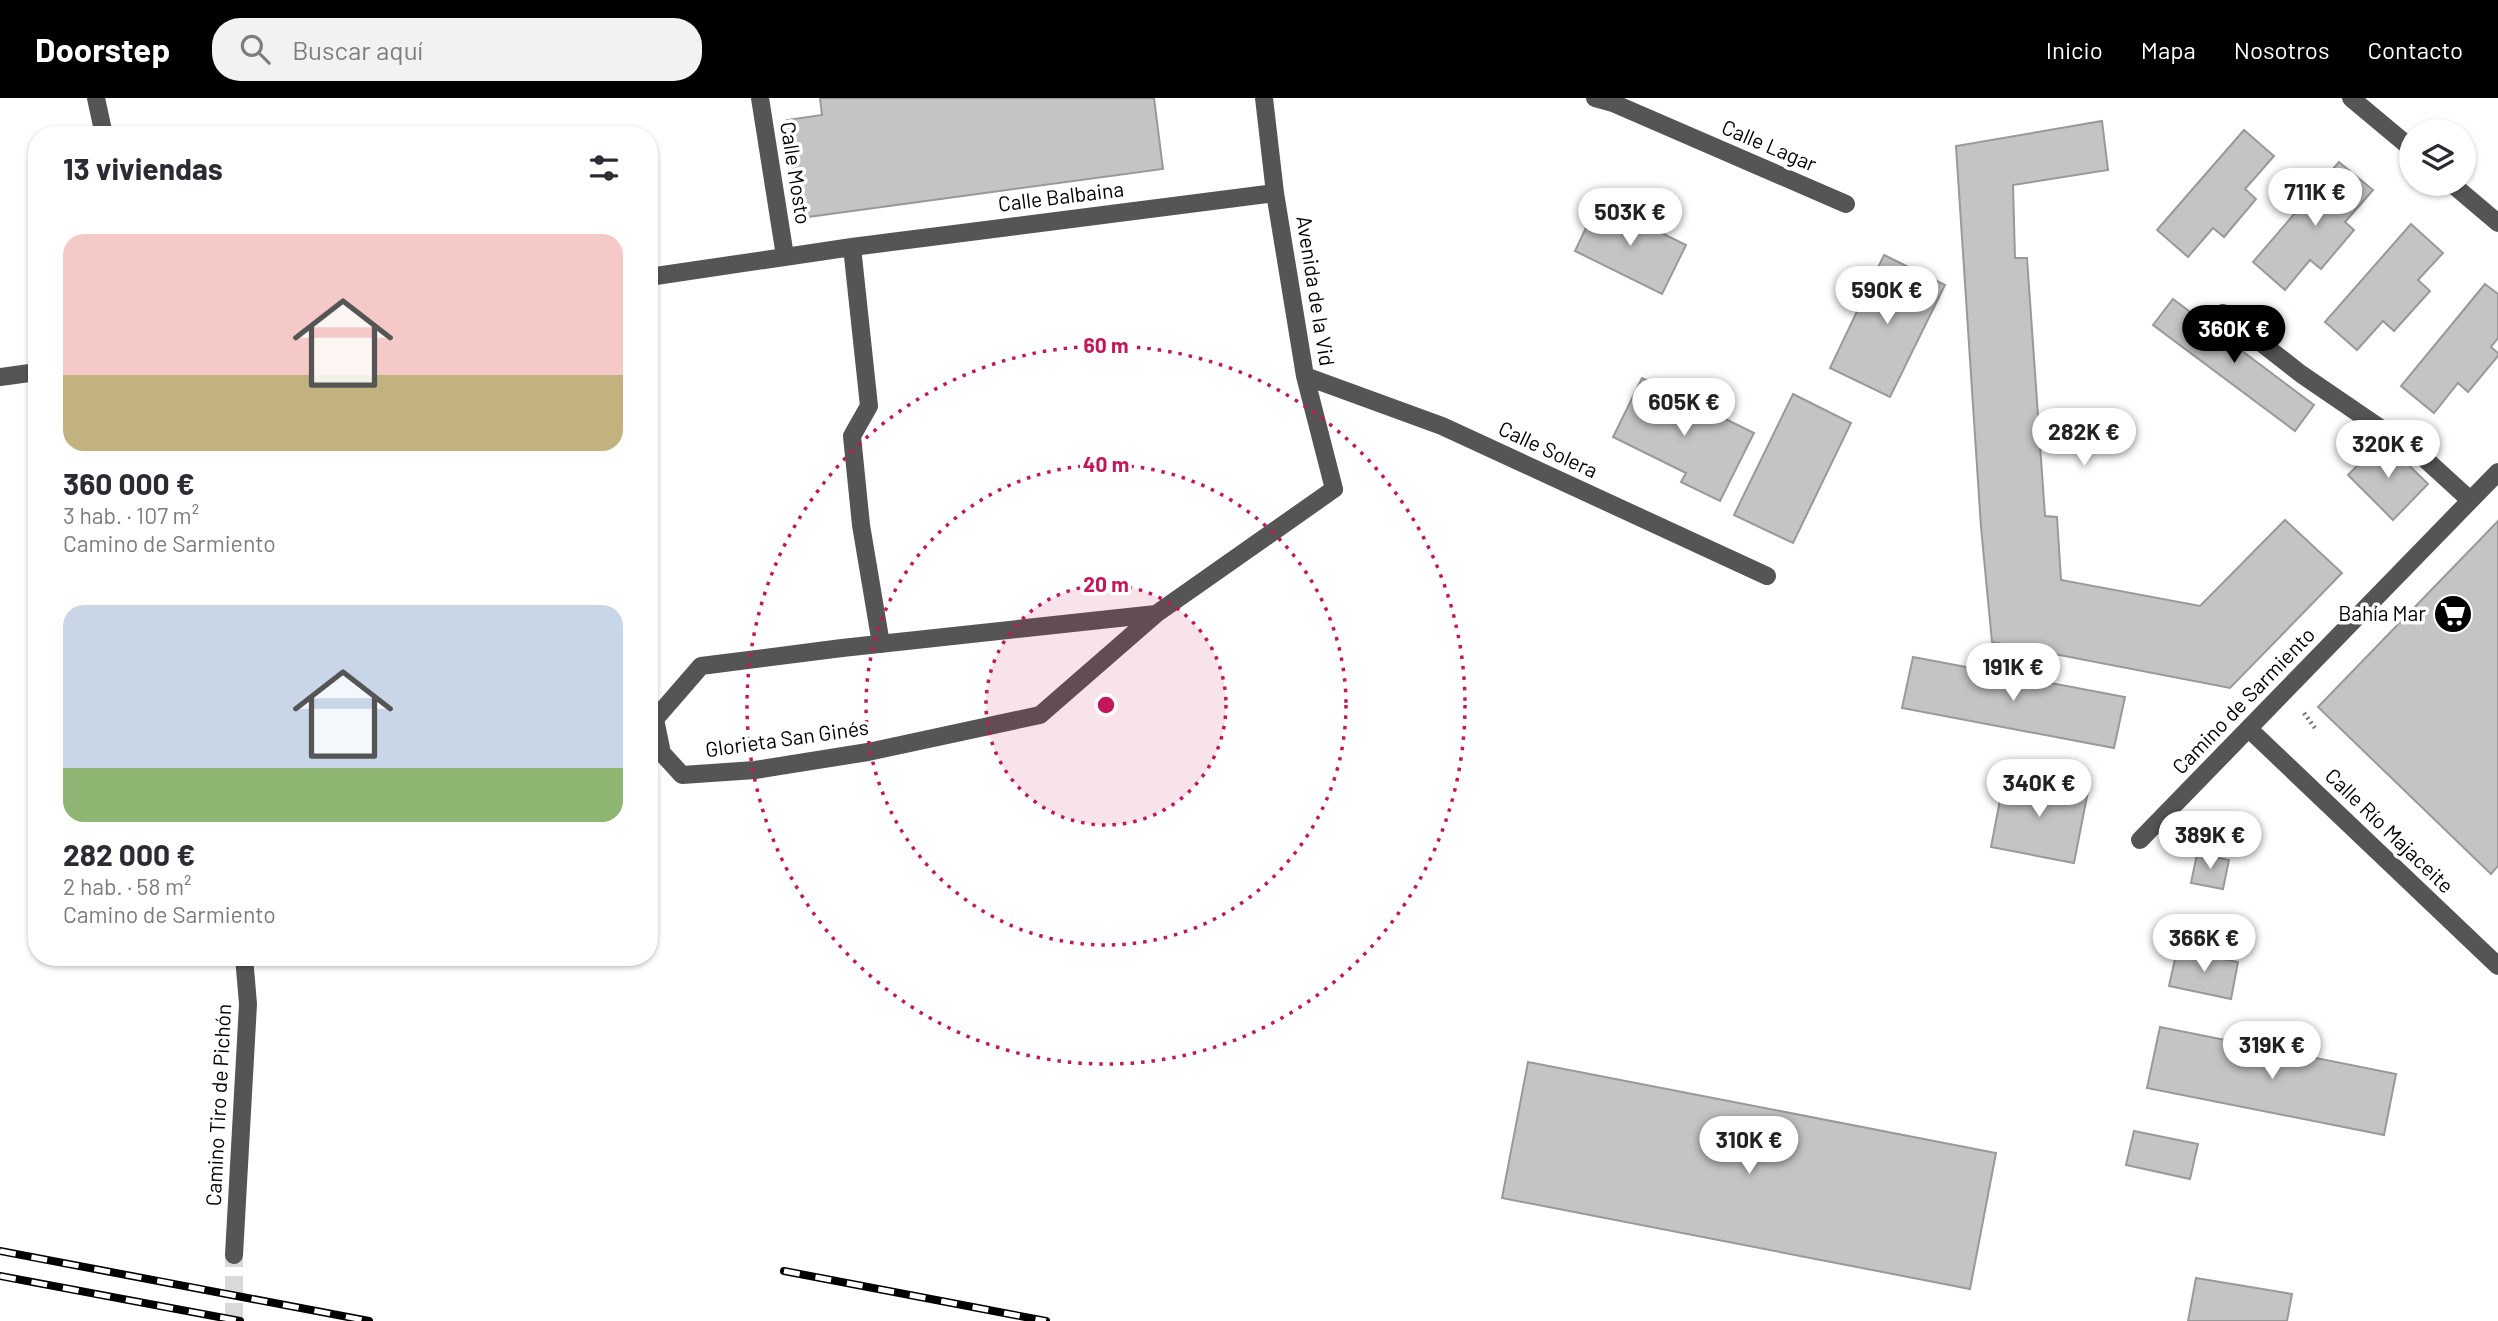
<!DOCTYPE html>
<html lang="es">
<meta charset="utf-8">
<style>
:root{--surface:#fff;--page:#f2f2f3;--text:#2b2b33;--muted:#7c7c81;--accent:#000}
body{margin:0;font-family:Barlow,sans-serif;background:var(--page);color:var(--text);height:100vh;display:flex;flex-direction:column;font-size:26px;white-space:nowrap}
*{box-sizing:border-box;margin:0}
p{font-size:23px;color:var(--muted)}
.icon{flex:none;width:38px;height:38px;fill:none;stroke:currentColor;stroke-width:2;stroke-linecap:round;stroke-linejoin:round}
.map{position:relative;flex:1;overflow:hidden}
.side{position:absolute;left:28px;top:28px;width:630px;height:840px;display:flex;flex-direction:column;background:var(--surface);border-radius:28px;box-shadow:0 2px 5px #0004}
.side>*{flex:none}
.tools{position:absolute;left:2399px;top:21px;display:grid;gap:14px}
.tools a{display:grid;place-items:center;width:77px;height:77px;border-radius:50%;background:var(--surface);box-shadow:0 2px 5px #0004;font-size:35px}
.price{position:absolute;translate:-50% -60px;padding:0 16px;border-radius:24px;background:#fff;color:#222;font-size:23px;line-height:46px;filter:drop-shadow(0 2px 4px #0008)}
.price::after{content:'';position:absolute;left:50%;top:42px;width:21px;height:16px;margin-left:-10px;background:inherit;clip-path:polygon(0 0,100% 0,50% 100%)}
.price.active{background:var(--accent);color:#fff}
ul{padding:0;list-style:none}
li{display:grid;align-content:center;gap:14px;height:371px;padding:0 35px}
li span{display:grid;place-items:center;height:217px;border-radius:21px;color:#555}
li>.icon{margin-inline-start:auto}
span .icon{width:126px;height:126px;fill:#fffc;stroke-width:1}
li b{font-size:30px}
h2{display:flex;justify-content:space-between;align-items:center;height:84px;padding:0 35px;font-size:30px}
header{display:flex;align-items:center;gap:42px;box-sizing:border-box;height:98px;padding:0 35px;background:var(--accent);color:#fff}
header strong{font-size:33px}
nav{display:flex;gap:38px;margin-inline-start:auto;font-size:24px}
.search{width:490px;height:63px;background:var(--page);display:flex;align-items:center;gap:18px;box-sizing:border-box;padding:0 24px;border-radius:28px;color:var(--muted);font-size:26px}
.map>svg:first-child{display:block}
.building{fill:#c4c4c4;stroke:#999;stroke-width:2}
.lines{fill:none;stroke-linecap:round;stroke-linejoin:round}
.minor-tunnel{stroke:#d9d9d9;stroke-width:18;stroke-dasharray:18 9;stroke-linecap:butt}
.path{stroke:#777;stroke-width:4.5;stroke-dasharray:2 3.5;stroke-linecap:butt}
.minor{stroke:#555;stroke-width:18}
.rail-casing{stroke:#000;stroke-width:8}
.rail{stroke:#fff;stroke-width:5;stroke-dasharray:16;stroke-linecap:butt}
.ring{fill:none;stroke:#c2185b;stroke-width:3.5;stroke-dasharray:3.5 7}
.labels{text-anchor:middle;stroke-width:7;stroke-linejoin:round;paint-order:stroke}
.street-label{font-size:21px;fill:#000;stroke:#fff}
.poi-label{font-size:21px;fill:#000;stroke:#fff;text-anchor:end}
.centre{fill:#c2185b;stroke:#fff;stroke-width:3.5}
.ring-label{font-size:21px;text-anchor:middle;font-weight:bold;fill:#c2185b;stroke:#fff;stroke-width:7;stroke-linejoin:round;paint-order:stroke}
</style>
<header>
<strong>Doorstep</strong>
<div class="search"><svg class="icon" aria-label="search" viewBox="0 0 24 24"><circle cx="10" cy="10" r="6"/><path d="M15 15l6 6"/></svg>Buscar aquí</div>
<nav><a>Inicio</a><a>Mapa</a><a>Nosotros</a><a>Contacto</a></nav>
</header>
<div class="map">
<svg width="2498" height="1223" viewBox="0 0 2498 1223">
<rect width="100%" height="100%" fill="#fff"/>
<path class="building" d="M820 0H1154L1163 71 800 120 787 22 822 17Z
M2102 23 2108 72 2013 87 2015 160H2027L2045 418 2057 419 2061 482 2200 508 2285 422 2342 475 2230 590 1992 544 1981 429 1956 48Z
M2244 32 2274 58 2245 91 2256 101 2224 139 2213 130 2188 159 2157 132Z
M2339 64 2373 92 2345 124 2354 132 2321 171 2310 162 2285 192 2253 164Z
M1598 104 1686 147 1662 196 1575 153Z
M2411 126 2443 155 2418 182 2430 193 2394 233 2383 223 2357 252 2325 224Z
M1884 157 1945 187 1890 299 1830 270Z
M2485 186 2498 196V240L2491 249 2498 255V258L2468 294 2458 285 2434 315 2401 288Z
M2173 201 2314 307 2295 333 2153 227Z
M1642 280 1754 335 1720 403 1681 384 1686 375 1613 339Z
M1793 296 1851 325 1793 445 1734 417Z
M2383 342 2428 386 2393 422 2348 377Z
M2498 423V768L2491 776 2318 609Z
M1913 559 2125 599 2114 650 1902 610Z
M2005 676 2088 693 2074 765 1991 749Z
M2197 756 2229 762 2223 791 2191 785Z
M2177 852 2238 864 2231 901 2169 888Z
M2160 929 2396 976 2384 1037 2147 990Z
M1528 964 1996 1055 1970 1191 1502 1100Z
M2134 1033 2198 1046 2190 1081 2126 1067Z
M2196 1180 2292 1196 2287 1223H2188Z"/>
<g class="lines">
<path class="minor-tunnel" d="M234 1223V1157"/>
<path class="path" d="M2304 615 2315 630"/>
<path class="minor" d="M96 0 104 37
M760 0 785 158
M1595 0 1613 5 1846 106
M2351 0 2412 51
M2452 86 2498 125
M852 149 869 308 852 338 861 427 881 546
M649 179 852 149 1275 95
M2223 215 2301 276 2424 360 2470 402
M1305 278 1442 328 1767 478
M0 279 37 274
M1156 516 1040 617 868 654 755 672 682 677 662 655 655 621 701 568 842 550 1156 516 1334 391 1305 278 1275 95 1264 0
M2249 631 2498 868
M2140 742 2498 374
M234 1157 248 906 244 859"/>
<defs>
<path id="rail" d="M0 1153 369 1223
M784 1173 1046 1223
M0 1178 240 1223"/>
</defs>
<use href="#rail" class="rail-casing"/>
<use href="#rail" class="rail"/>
</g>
<circle cx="1106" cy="607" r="120" fill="#c2185b" fill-opacity=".12"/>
<g class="ring">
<circle cx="1106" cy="607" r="120"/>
<circle cx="1106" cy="607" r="240"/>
<circle cx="1106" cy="607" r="359"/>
</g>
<defs>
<symbol id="supermarket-disc" viewBox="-11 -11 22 22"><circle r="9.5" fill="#000" stroke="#fff"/><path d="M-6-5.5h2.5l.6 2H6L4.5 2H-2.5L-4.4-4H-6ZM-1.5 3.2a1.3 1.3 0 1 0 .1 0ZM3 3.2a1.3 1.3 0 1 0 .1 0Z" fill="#fff"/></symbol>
</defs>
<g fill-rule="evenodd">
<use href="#supermarket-disc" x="2431" y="494" width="44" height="44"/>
</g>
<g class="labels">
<g class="street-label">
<text transform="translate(1769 48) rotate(23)" y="7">Calle Lagar</text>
<text transform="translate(795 75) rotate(81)" y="7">Calle Mosto</text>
<text transform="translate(1061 99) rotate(-7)" y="7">Calle Balbaina</text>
<text transform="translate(1315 193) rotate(81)" y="7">Avenida de la Vid</text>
<text transform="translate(1548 352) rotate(25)" y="7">Calle Solera</text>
<text transform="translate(2244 603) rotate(-46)" y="7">Camino de Sarmiento</text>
<text transform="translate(787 641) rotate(-8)" y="7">Glorieta San Ginés</text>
<text transform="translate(2389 733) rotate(44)" y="7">Calle Río Majaceite</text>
<text transform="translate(219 1007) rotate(-87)" y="7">Camino Tiro de Pichón</text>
</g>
<g class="poi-label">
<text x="2426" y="523">Bahía Mar</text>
</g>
</g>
<circle cx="1106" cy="607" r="10" class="centre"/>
<g class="ring-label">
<text x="1106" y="255">60 m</text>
<text x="1106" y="374">40 m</text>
<text x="1106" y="494">20 m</text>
</g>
</svg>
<div class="tools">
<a><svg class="icon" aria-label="layers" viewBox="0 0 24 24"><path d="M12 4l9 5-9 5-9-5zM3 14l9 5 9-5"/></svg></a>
</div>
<b class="price" style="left:2315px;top:130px">711K €</b>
<b class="price" style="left:1630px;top:150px">503K €</b>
<b class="price" style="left:1887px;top:228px">590K €</b>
<b class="price active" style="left:2234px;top:267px">360K €</b>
<b class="price" style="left:1684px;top:340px">605K €</b>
<b class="price" style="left:2084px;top:370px">282K €</b>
<b class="price" style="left:2388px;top:382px">320K €</b>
<b class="price" style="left:2013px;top:605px">191K €</b>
<b class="price" style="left:2039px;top:721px">340K €</b>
<b class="price" style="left:2210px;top:773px">389K €</b>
<b class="price" style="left:2204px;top:876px">366K €</b>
<b class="price" style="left:2272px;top:983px">319K €</b>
<b class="price" style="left:1749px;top:1078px">310K €</b>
<section class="side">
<h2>13 viviendas<svg class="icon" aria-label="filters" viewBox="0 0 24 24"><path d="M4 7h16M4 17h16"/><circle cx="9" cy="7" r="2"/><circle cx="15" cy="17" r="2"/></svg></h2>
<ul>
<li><span style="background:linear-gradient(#f6c9c9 65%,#c2b280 0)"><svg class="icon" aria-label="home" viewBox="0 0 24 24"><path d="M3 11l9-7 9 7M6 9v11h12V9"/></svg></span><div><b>360 000 €</b><p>3 hab. · 107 m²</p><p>Camino de Sarmiento</p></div></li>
<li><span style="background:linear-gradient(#c9d6e8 75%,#8fb573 0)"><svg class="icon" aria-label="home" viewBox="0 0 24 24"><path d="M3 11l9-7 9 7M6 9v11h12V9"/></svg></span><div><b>282 000 €</b><p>2 hab. · 58 m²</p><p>Camino de Sarmiento</p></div></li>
</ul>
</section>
</div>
